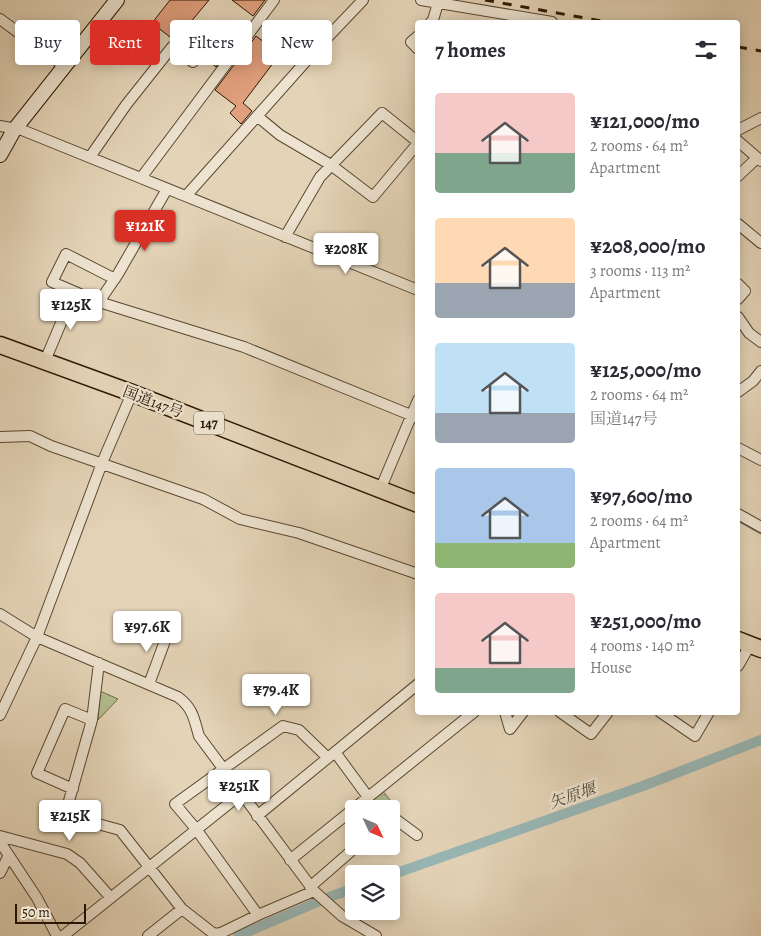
<!DOCTYPE html>
<meta charset="utf-8">
<style>
:root{--surface:#fff;--page:#f7f7f7;--text:#2b2b33;--muted:#7c7c81;--accent:#d93025}
body{margin:0;font-family:Alegreya,"Noto Serif JP",serif;background:var(--page);color:var(--text);height:100vh;display:flex;flex-direction:column;font-size:19px;white-space:nowrap}
*{box-sizing:border-box;margin:0}
p{font-size:16px;color:var(--muted)}
.icon{flex:none;width:28px;height:28px;fill:none;stroke:currentColor;stroke-width:2;stroke-linecap:round;stroke-linejoin:round}
.map{position:relative;flex:1;overflow:hidden}
.sheet{position:absolute;left:415px;top:20px;width:325px;height:695px;display:flex;flex-direction:column;background:var(--surface);border-radius:5px;box-shadow:0 2px 12px #0003}
.sheet>*{flex:none}
.banner{position:absolute;left:15px;top:20px;width:325px;height:45px;display:flex;gap:10px}
.needle{width:32px;rotate:134deg}
.tools{position:absolute;left:345px;top:800px;display:grid;gap:10px}
.tools a{display:grid;place-items:center;width:55px;height:55px;border-radius:5px;background:var(--surface);box-shadow:0 2px 12px #0003;font-size:25px}
.scale{position:absolute;left:15px;bottom:12px;width:71px;box-sizing:border-box;padding-left:5px;border:2px solid #2c1803;border-top:0;font-size:14px;line-height:18px;white-space:nowrap;color:#2c1803;-webkit-text-stroke:4px #ede3d0;paint-order:stroke}
.price{position:absolute;translate:-50% -42px;padding:0 11px;border-radius:5px;background:#fff;color:#222;font-size:16px;line-height:32px;filter:drop-shadow(0 1px 2px #0008)}
.price::after{content:'';position:absolute;left:50%;top:30px;width:15px;height:11px;margin-left:-8px;background:inherit;clip-path:polygon(0 0,100% 0,50% 100%)}
.price.selected{background:var(--accent);color:#fff}
ul{padding:0;list-style:none}
li{display:flex;align-items:center;gap:15px;height:125px;padding:0 20px}
li span{display:grid;place-items:center;flex:none;width:140px;height:100px;border-radius:5px;color:#555}
li>.icon{margin-inline-start:auto}
span .icon{width:60px;height:60px;fill:#fffc;stroke-width:1}
li b{font-size:21px}
h2{display:flex;justify-content:space-between;align-items:center;height:60px;padding:0 20px;font-size:21px}
.tag{padding:0 18px;border-radius:5px;background:var(--surface);box-shadow:0 2px 12px #0003;font-size:18px;line-height:45px}
.tag.selected{background:var(--accent);color:#fff}
.map>svg:first-child{display:block}
.park{fill:url(#park-tufts);stroke:#6f6a49}
.lines{fill:none;stroke-linecap:round;stroke-linejoin:round}
.stream{stroke:#6d776e;stroke-width:3}
.canal{stroke:#98b7b6;stroke-width:10}
.building{fill:#e19f7d;stroke:#2c1803}
.minor-casing{stroke:#5a4730;stroke-width:12}
.secondary-casing{stroke:#2c1803;stroke-width:16}
.trunk-casing{stroke:#2c1803;stroke-width:19}
.minor{stroke:#ede3d0;stroke-width:10}
.secondary{stroke:#ede3d0;stroke-width:14}
.trunk{stroke:#e4d4b7;stroke-width:16}
.rail{stroke:#2c1803;stroke-width:3;stroke-dasharray:9 9;stroke-linecap:butt}
.labels{text-anchor:middle;stroke-width:5;stroke-linejoin:round;paint-order:stroke}
.shield{fill:#ede3d0;stroke:#665540;stroke-width:1}
.shield-label{font-size:14px;font-weight:bold;fill:#2c1803}
.street-label{font-size:15px;fill:#2c1803;stroke:#ede3d0}
.water-label{font-size:16px;font-style:italic;fill:#4c4839;stroke:#ede3d0}
</style>
<div class="map">
<svg width="761" height="936" viewBox="0 0 761 936">
<defs>
<pattern id="park-tufts" width="24" height="20" patternUnits="userSpaceOnUse" patternTransform="scale(1.25)"><rect width="24" height="20" fill="#b2bd8f"/><path d="M3 7l-1-3M5 7V3M7 7l1-3M15 17l-1-3M17 17v-4M19 17l1-3" fill="none" stroke="#99a27a"/></pattern>
</defs>
<rect width="100%" height="100%" fill="#e4d4b7"/>
<filter id="stains"><feTurbulence type="fractalNoise" baseFrequency=".004" numOctaves="4"/><feColorMatrix values="0 0 0 0 .2 0 0 0 0 .09 0 0 0 0 .02 0 0 0 .5 -.17"/></filter>
<radialGradient id="worn" r=".72"><stop offset=".6" stop-color="#630" stop-opacity="0"/><stop offset="1" stop-color="#630" stop-opacity=".3"/></radialGradient>
<path class="park" d="M100 691 118 699 98 720Z
M382 790 394 805 389 809H374L368 802Z"/>
<g class="lines">
<path class="stream" d="M738 520 761 533"/>
<path class="canal" d="M391 875 643 786 761 740
M327 898 354 888
M238 936 320 901"/>
</g>
<path class="building" d="M170 0H209L175 41 152 23Z
M232 0H265L253 16Z
M223 20 240 34 216 67 198 52Z
M256 36 280 54 243 103 252 111 241 124 230 113 236 106 215 90Z"/>
<g class="lines">
<defs>
<path id="minor" d="M421 0 552 22
M0 19 64 66
M431 22 433 20 438 3
M418 36 411 42 418 49
M257 116 280 135 331 165 373 197 418 143
M0 126 22 130 418 290
M738 130 761 118
M738 141 761 161
M90 157 126 105 172 47 193 62
M738 176 757 158
M141 178 274 0
M186 196 324 41 363 0
M738 224 761 243
M285 237 320 177 382 113 418 142
M115 279 66 254 52 282 99 302 244 347 418 418
M738 284 745 291 738 299
M99 302 118 274 167 189
M738 317 749 333 761 342
M45 361 74 292
M738 392 753 381 761 371
M0 437 30 436 51 446 203 499 240 519 299 533 418 574
M738 448 761 460
M380 490 418 400
M738 514 761 527
M0 614 37 637 178 697C193 708 194 719 199 736L314 891 342 916 376 936
M99 663 92 720 65 815 120 830 182 909 214 934 221 933 258 915 314 891
M738 666 750 645
M149 684 169 630
M505 712 510 729 523 712
M560 712 591 734 608 712
M660 712 695 736 709 712
M0 715 37 637 102 463 132 393
M335 752 368 797
M73 789 37 773 65 709 92 720
M257 816 418 684
M391 820 394 818 417 835
M0 836 67 854 80 863 111 898
M0 842 37 898 57 936
M290 860 474 712
M0 873 8 857
M310 887 357 846
M258 915 196 829 175 804 283 726 299 730 328 758
M63 936 241 794
M148 936 182 909"/>
<path id="secondary" d="M0 155 14 130 117 0"/>
<path id="trunk" d="M0 345 132 393 418 504
M738 640 761 649"/>
</defs>
<use href="#minor" class="minor-casing"/>
<use href="#secondary" class="secondary-casing"/>
<use href="#trunk" class="trunk-casing"/>
<use href="#minor" class="minor"/>
<use href="#secondary" class="secondary"/>
<use href="#trunk" class="trunk"/>
<path class="rail" d="M485 0 607 22
M738 47 761 51"/>
</g>
<g class="labels">
<rect class="shield" x="194" y="411.5" width="30" height="23" rx="4"/>
<g class="shield-label">
<text x="209" y="428">147</text>
</g>
<g class="street-label">
<text transform="translate(153 402) rotate(21)" y="5">国道147号</text>
</g>
<g class="water-label">
<text transform="translate(572 795) rotate(-19)" y="6">矢原堰</text>
</g>
</g>
<rect width="100%" height="100%" filter="url(#stains)"/>
<rect width="100%" height="100%" fill="url(#worn)"/>
</svg>
<div class="tools">
<a><svg class="needle" viewBox="-14 -14 28 28"><path d="M0-13l5 13h-10z" fill="#e53935"/><path d="M0 13l5-13h-10z" fill="#7c7c81"/></svg></a>
<a><svg class="icon" aria-label="layers" viewBox="0 0 24 24"><path d="M12 4l9 5-9 5-9-5zM3 14l9 5 9-5"/></svg></a>
</div>
<div class="scale">50 m</div>
<b class="price selected" style="left:145px;top:252px">¥121K</b>
<b class="price" style="left:346px;top:275px">¥208K</b>
<b class="price" style="left:71px;top:331px">¥125K</b>
<b class="price" style="left:147px;top:653px">¥97.6K</b>
<b class="price" style="left:276px;top:716px">¥79.4K</b>
<b class="price" style="left:239px;top:812px">¥251K</b>
<b class="price" style="left:70px;top:842px">¥215K</b>
<div class="banner">
<a class="tag">Buy</a>
<a class="tag selected">Rent</a>
<a class="tag">Filters</a>
<a class="tag">New</a>
</div>
<section class="sheet">
<h2>7 homes<svg class="icon" aria-label="filters" viewBox="0 0 24 24"><path d="M4 7h16M4 17h16"/><circle cx="9" cy="7" r="2"/><circle cx="15" cy="17" r="2"/></svg></h2>
<ul>
<li><span style="background:linear-gradient(#f6c9c9 60%,#7fa58c 0)"><svg class="icon" aria-label="home" viewBox="0 0 24 24"><path d="M3 11l9-7 9 7M6 9v11h12V9"/></svg></span><div><b>¥121,000/mo</b><p>2 rooms · 64 m²</p><p>Apartment</p></div></li>
<li><span style="background:linear-gradient(#ffd9b3 65%,#9aa5b1 0)"><svg class="icon" aria-label="home" viewBox="0 0 24 24"><path d="M3 11l9-7 9 7M6 9v11h12V9"/></svg></span><div><b>¥208,000/mo</b><p>3 rooms · 113 m²</p><p>Apartment</p></div></li>
<li><span style="background:linear-gradient(#bfe0f5 70%,#9aa5b1 0)"><svg class="icon" aria-label="home" viewBox="0 0 24 24"><path d="M3 11l9-7 9 7M6 9v11h12V9"/></svg></span><div><b>¥125,000/mo</b><p>2 rooms · 64 m²</p><p>国道147号</p></div></li>
<li><span style="background:linear-gradient(#a9c7e8 75%,#8fb573 0)"><svg class="icon" aria-label="home" viewBox="0 0 24 24"><path d="M3 11l9-7 9 7M6 9v11h12V9"/></svg></span><div><b>¥97,600/mo</b><p>2 rooms · 64 m²</p><p>Apartment</p></div></li>
<li><span style="background:linear-gradient(#f6c9c9 75%,#7fa58c 0)"><svg class="icon" aria-label="home" viewBox="0 0 24 24"><path d="M3 11l9-7 9 7M6 9v11h12V9"/></svg></span><div><b>¥251,000/mo</b><p>4 rooms · 140 m²</p><p>House</p></div></li>
</ul>
</section>
</div>
